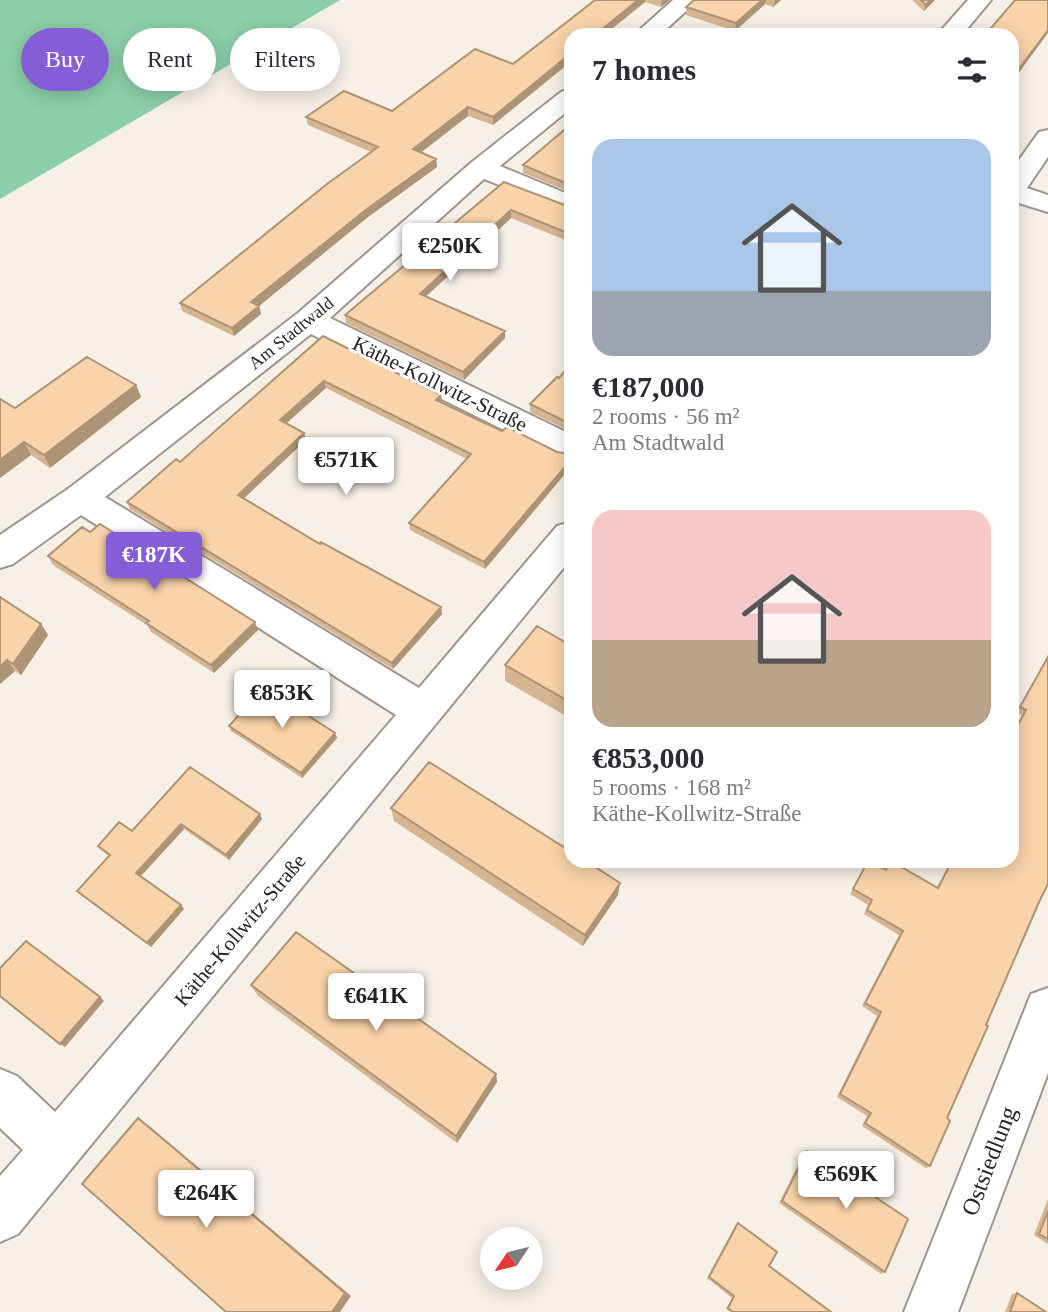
<!DOCTYPE html>
<meta charset="utf-8">
<style>
:root{--surface:#fff;--page:#f2f2f3;--text:#2b2b33;--muted:#7c7c81;--accent:#845dd7}
body{margin:0;font-family:Georgia,serif;background:var(--page);color:var(--text);height:100vh;display:flex;flex-direction:column;font-size:26px;white-space:nowrap}
*{box-sizing:border-box;margin:0}
p{font-size:23px;color:var(--muted)}
.icon{flex:none;width:38px;height:38px;fill:none;stroke:currentColor;stroke-width:2;stroke-linecap:round;stroke-linejoin:round}
.map{position:relative;flex:1;overflow:hidden}
.drawer{position:absolute;left:564px;top:28px;width:455px;height:840px;display:flex;flex-direction:column;background:var(--surface);border-radius:21px;box-shadow:0 4px 18px #0003}
.drawer>*{flex:none}
.hud{position:absolute;left:21px;top:28px;width:438px;height:63px;display:flex;gap:14px}
.needle{width:46px;rotate:235deg}
.controls{position:absolute;left:480px;top:1227px;display:grid;gap:14px}
.controls a{display:grid;place-items:center;width:63px;height:63px;border-radius:50%;background:var(--surface);box-shadow:0 4px 18px #0003;font-size:35px}
.price{position:absolute;translate:-50% -60px;padding:0 16px;border-radius:7px;background:#fff;color:#222;font-size:23px;line-height:46px;filter:drop-shadow(0 2px 4px #0008)}
.price::after{content:'';position:absolute;left:50%;top:42px;width:21px;height:16px;margin-left:-10px;background:inherit;clip-path:polygon(0 0,100% 0,50% 100%)}
.price.on{background:var(--accent);color:#fff}
ul{padding:0;list-style:none}
li{display:grid;align-content:center;gap:14px;height:371px;padding:0 28px}
li span{display:grid;place-items:center;height:217px;border-radius:21px;color:#555}
li>.icon{margin-inline-start:auto}
span .icon{width:126px;height:126px;fill:#fffc;stroke-width:1}
li b{font-size:30px}
h2{display:flex;justify-content:space-between;align-items:center;height:84px;padding:0 28px;font-size:30px}
.pill{padding:0 24px;border-radius:32px;background:var(--surface);box-shadow:0 4px 18px #0003;font-size:24px;line-height:63px}
.pill.on{background:var(--accent);color:#fff}
.map>svg:first-child{display:block}
.green{fill:#8ccfa8}
.lines{fill:none;stroke-linecap:round;stroke-linejoin:round}
.minor-casing{stroke:#9d968e;stroke-width:4}
.minor{fill:#fff;fill-rule:evenodd}
.wall{fill:#d6b591}
.shaded-wall{fill:#ae9476}
.building{fill:#f9d3a9;stroke:#ae9476;stroke-width:2}
.labels{text-anchor:middle;stroke-width:6;stroke-linejoin:round;paint-order:stroke}
.far-street-label{font-size:18px;fill:#282623;stroke:#fff}
.street-label{font-size:21px;fill:#282623;stroke:#fff}
.near-street-label{font-size:24px;fill:#282623;stroke:#fff}
</style>
<div class="map">
<svg width="1048" height="1312" viewBox="0 0 1048 1312">
<rect width="100%" height="100%" fill="#f7f0e7"/>
<path class="green" d="M0 0H340L0 199Z"/>
<g class="lines">
<defs>
<path id="minor" d="M673 0H698L660 35H634Z
M968 0H991L962 35H937Z
M570 89V109L500 166 570 195V213L484 179 330 318 570 434V460L558 457 311 334 105 497 419 688 557 526 570 522V560L18 1234 0 1242V1176L23 1150 0 1128V1069L17 1076 55 1112 396 715 81 515 13 564 0 568V535L68 489 298 313 472 162 561 92Z
M1048 130V157L1027 188 1048 195V212L1012 201V170L1039 132Z
M1048 988V1073L958 1312H904L1031 994Z"/>
</defs>
<use href="#minor" class="minor-casing"/>
<use href="#minor" class="minor"/>
</g>
<path class="wall" d="M595 0H670L661 7 645 2 493 125 468 116 421 152 436 159 437 167 368 217 259 306 261 314 234 336 182 311 180 303 371 152 308 125 306 117 392 111 513 64Z
M694 0H781L773 7 765 4 735 31 686 15V7Z
M912 0H935L924 11Z
M570 125V192L523 173V165Z
M504 182 570 207V242L511 218 426 296 505 331V338L464 380 346 323 345 315Z
M323 336 442 402 502 431 557 452 570 454V468L485 569 410 530 409 523 467 459 326 388 287 423 304 433 306 440 244 498 320 544 441 607 442 614 393 669 130 509 127 502 180 462Z
M570 365V431L530 412V404L559 378Z
M136 385 141 397 50 468 31 455 0 478 15 408Z
M48 556 258 630 214 673 151 632 147 625 53 565Z
M0 597 41 624 48 635 21 675 15 671 0 684Z
M570 645V718L505 681V665Z
M1048 655V884L1039 902 947 1118 930 1166 926 1168 862 1126 867 1116 837 1097 877 1016 862 1006 899 935 864 914 868 905 850 894 865 865 885 870 891 861 937 887 951 861H1012V735L1022 715 1016 712Z
M229 726 335 733 337 738 302 778 231 731Z
M190 767 262 819 229 860 184 829 140 877 184 909 151 947 81 895 77 891 109 856 101 850 98 846 132 831Z
M391 808 618 895 583 946 394 821Z
M251 985 496 1074 497 1082 457 1143 258 996Z
M807 1151 885 1272 881 1274 779 1203 804 1153Z
M1048 1199V1244L1034 1235Z
M738 1223 769 1266 831 1312H730L726 1309 732 1298 707 1278 736 1224Z
M1017 1293 1046 1312H1005L1012 1294Z"/>
<path class="shaded-wall" d="M638 0H645V2L604 35H595Z
M662 0H670L661 7Z
M762 0H766L765 4 735 31 736 23Z
M775 0H781L773 7Z
M930 0H935L924 11 926 5Z
M1048 30V33L1012 82V78Z
M570 54V62L493 125V117Z
M468 107V116L414 158 413 149Z
M436 159 437 167 368 217 259 306 261 314 234 336 232 328 251 302 367 209Z
M511 210V218L421 301 420 294Z
M505 331V338L464 380 463 372Z
M324 381 326 388 282 427 280 420Z
M136 385 141 397 50 468 44 455Z
M441 395 442 402 436 400Z
M304 433 306 440 240 502 238 495Z
M24 442 31 455 0 478V460Z
M570 461V468L485 569 484 562Z
M441 607 442 614 393 669 392 663Z
M255 622 258 630 214 673 211 665Z
M41 624 48 635 21 675 13 664Z
M7 660 15 671 0 684V667Z
M335 733 337 738 302 778 301 773Z
M260 814 262 819 229 860 226 855Z
M181 824 184 829 139 878 136 873Z
M620 883 618 895 583 946 585 935Z
M181 905 184 909 151 947 147 943Z
M100 997 104 1001 65 1047 60 1044Z
M496 1074 497 1082 457 1143 456 1136Z
M138 1118 148 1125 351 1296 340 1312H332Z"/>
<path class="building" d="M595 0H638L595 35H570V54L493 117 468 107 413 149 436 159 367 209 251 302 259 306 232 328 180 303 327 184 378 147 306 117 344 91 392 111 475 49 513 64Z
M694 0H762L736 23 686 7Z
M921 0H930L926 5Z
M1015 0H1048V30L1012 78V35H985Z
M570 125V185L523 165Z
M504 182 570 207V234L511 210 420 294 505 331 463 372 345 315Z
M323 336 441 395 436 400 502 431 507 427 557 452 570 454V461L484 562 409 523 471 454 324 381 280 420 304 433 238 495 320 544 321 542 441 607 392 663 127 502 176 459 180 462Z
M87 357 136 385 44 455 24 442 0 460V399L15 408Z
M570 365V424L530 404 557 377 559 378Z
M100 524 255 622 211 665 146 623 149 621 48 556 82 527 90 532Z
M0 597 41 624 13 664 7 660 0 667Z
M537 626 570 645V702L505 665Z
M1048 657V884L1039 902 986 1025 988 1026 947 1118 950 1121 930 1166 865 1123 871 1113 840 1094 881 1012 865 1003 903 931 867 910 872 900 853 889 868 861 886 870 891 861 938 888 952 861H1012V736L1026 710 1020 707Z
M264 687 335 733 301 773 229 726Z
M429 762 570 851V861H586L620 883 585 935 391 808Z
M190 767 260 814 226 855 181 824 136 873 181 905 147 943 77 891 110 855 98 846 119 822 132 831Z
M296 932 496 1074 456 1136 251 985Z
M26 941 100 997 60 1044 0 996V968Z
M138 1118 345 1293 332 1312H226L82 1184Z
M807 1151 908 1219 885 1272 782 1201Z
M1048 1211V1239L1039 1234Z
M738 1223 777 1252 769 1266 831 1312H733L728 1308 734 1296 709 1277Z
M1017 1293 1046 1312H1010Z"/>
<g class="labels">
<g class="far-street-label">
<text transform="translate(291 333) rotate(-39)" y="6">Am Stadtwald</text>
</g>
<g class="street-label">
<text transform="translate(440 384) rotate(26)" y="7">Käthe-Kollwitz-Straße</text>
<text transform="translate(240 930) rotate(-50)" y="7">Käthe-Kollwitz-Straße</text>
</g>
<g class="near-street-label">
<text transform="translate(989 1161) rotate(-69)" y="8">Ostsiedlung</text>
</g>
</g>
</svg>
<div class="controls">
<a><svg class="needle" viewBox="-14 -14 28 28"><path d="M0-13l5 13h-10z" fill="#e53935"/><path d="M0 13l5-13h-10z" fill="#7c7c81"/></svg></a>
</div>
<b class="price" style="left:450px;top:283px">€250K</b>
<b class="price" style="left:346px;top:497px">€571K</b>
<b class="price on" style="left:154px;top:592px">€187K</b>
<b class="price" style="left:282px;top:730px">€853K</b>
<b class="price" style="left:376px;top:1033px">€641K</b>
<b class="price" style="left:846px;top:1211px">€569K</b>
<b class="price" style="left:206px;top:1230px">€264K</b>
<div class="hud">
<a class="pill on">Buy</a>
<a class="pill">Rent</a>
<a class="pill">Filters</a>
</div>
<section class="drawer">
<h2>7 homes<svg class="icon" aria-label="filters" viewBox="0 0 24 24"><path d="M4 7h16M4 17h16"/><circle cx="9" cy="7" r="2"/><circle cx="15" cy="17" r="2"/></svg></h2>
<ul>
<li><span style="background:linear-gradient(#a9c7e8 70%,#9aa5b1 0)"><svg class="icon" aria-label="home" viewBox="0 0 24 24"><path d="M3 11l9-7 9 7M6 9v11h12V9"/></svg></span><div><b>€187,000</b><p>2 rooms · 56 m²</p><p>Am Stadtwald</p></div></li>
<li><span style="background:linear-gradient(#f6c9c9 60%,#b9a48a 0)"><svg class="icon" aria-label="home" viewBox="0 0 24 24"><path d="M3 11l9-7 9 7M6 9v11h12V9"/></svg></span><div><b>€853,000</b><p>5 rooms · 168 m²</p><p>Käthe-Kollwitz-Straße</p></div></li>
</ul>
</section>
</div>
